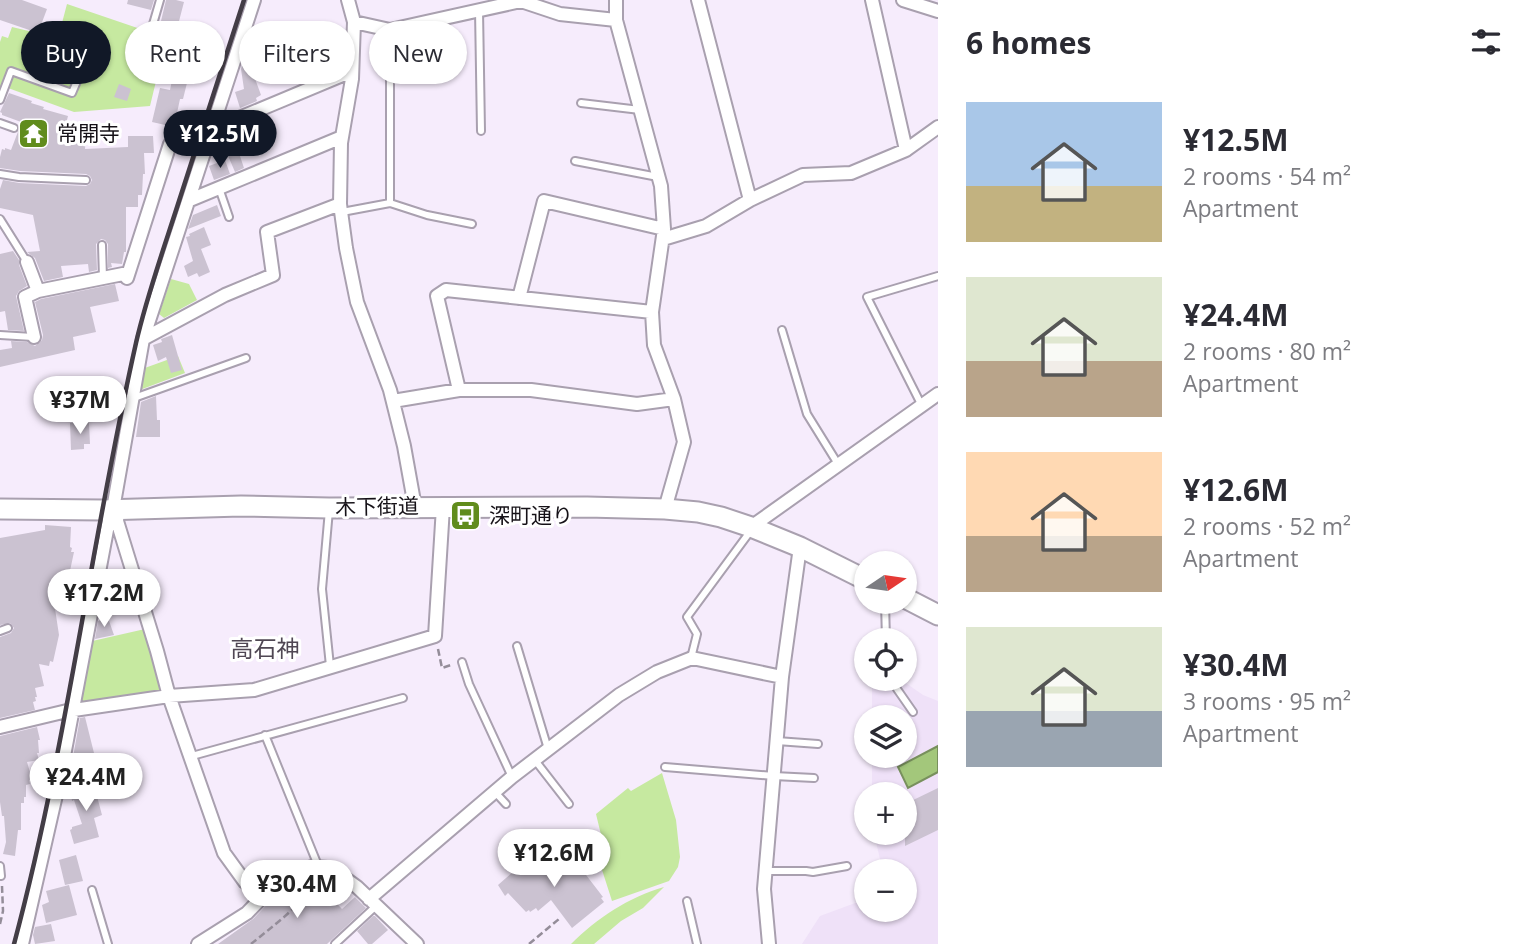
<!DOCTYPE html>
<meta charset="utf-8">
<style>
:root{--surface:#fff;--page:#f7f7f7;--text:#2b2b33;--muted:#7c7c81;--accent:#111827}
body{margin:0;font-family:"Open Sans","Noto Sans JP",sans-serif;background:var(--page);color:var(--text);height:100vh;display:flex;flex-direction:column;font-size:26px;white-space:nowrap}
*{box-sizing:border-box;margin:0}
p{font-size:23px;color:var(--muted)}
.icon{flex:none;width:38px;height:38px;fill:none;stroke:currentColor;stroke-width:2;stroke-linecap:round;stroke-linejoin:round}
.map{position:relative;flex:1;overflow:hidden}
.details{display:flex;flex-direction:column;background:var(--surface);width:595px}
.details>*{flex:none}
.top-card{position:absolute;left:21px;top:21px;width:665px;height:63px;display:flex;gap:14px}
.needle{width:46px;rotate:77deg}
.buttons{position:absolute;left:854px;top:551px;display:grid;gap:14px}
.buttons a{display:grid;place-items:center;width:63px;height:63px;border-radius:50%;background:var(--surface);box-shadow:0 2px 5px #0004;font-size:35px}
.price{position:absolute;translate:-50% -60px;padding:0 16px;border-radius:24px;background:#fff;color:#222;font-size:23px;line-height:46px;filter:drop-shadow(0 2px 4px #0008)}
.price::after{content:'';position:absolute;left:50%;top:42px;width:21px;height:16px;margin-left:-10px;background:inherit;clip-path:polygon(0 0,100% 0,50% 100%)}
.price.selected{background:var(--accent);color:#fff}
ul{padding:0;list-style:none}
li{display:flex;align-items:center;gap:21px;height:175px;padding:0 28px}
li span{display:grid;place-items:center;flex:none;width:196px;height:140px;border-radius:0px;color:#555}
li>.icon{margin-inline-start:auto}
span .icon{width:84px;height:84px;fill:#fffc;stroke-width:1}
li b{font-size:30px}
h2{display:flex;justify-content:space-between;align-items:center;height:84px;padding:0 28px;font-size:30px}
.tag{padding:0 24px;border-radius:32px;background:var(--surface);box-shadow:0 2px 5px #0004;font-size:24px;line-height:63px}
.tag.selected{background:var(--accent);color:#fff}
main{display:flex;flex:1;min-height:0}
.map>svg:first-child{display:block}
.built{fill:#efe1f8}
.green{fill:#c6e9a0}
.water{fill:#a3c77b;stroke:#78905d;stroke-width:2}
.building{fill:#cbc2d1}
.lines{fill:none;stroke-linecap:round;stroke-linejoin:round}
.lane-casing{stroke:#a9a0af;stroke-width:10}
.street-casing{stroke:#a9a0af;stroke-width:16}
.primary-casing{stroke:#a9a0af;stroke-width:23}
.path{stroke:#948d99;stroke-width:2.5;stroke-dasharray:7 3.5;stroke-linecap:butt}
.lane{stroke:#fff;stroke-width:6}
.street{stroke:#fff;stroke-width:12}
.primary{stroke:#fff;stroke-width:19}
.rail{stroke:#433d46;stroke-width:4.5}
.labels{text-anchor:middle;stroke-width:6;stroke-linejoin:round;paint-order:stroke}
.poi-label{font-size:21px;fill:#151117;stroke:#fff;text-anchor:start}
.street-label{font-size:21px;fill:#151117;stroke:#fff}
.neighbourhood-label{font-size:23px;fill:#504754;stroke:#fff}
</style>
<main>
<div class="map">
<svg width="938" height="944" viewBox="0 0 938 944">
<rect width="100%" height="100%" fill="#f6ecfc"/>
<path class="built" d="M872 679H900L923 695 938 701V944H802L820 916 866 899V910H905V872L880 871 882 868 874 833H905V794H872V756H905V718L872 717Z"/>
<path class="green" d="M67 4 161 36 194 39 196 58 188 80 158 73 150 106 74 112 8 88 2 86 0 90V42L2 36 8 38 12 27 58 38Z
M171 279 189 284 197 300 164 318 159 314Z
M178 356 185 373 137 391 142 369Z
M145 629 161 685 159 692 118 699 79 702 88 642Z
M662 773 676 820 680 857 678 867 669 881 612 901 595 848 603 843 596 814 628 788 631 791Z
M664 887 643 908 621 921 594 944H571C597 918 629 897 664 887Z"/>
<path class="water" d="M938 746V772L908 788 898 767Z"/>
<path class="building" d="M0 0H22L47 9 38 33 0 20Z
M128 0H154L151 10 127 4Z
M166 0H176L184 2 178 25 161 21Z
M134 34 149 39 145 53 129 48Z
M266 54 269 68 261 69V72L253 73 261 95 256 98 257 101 240 108 235 92 244 89 241 69 245 55H247L249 60H251V55Z
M172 80 187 83 183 99H180L174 127 152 122 160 88 170 90Z
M119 84 131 89 127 101 114 97Z
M9 93 32 101 31 103 44 107 43 109 68 116 65 128 86 129 85 149 128 147V136H153L154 153H144L145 174H143L142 195H138V207H126V252H124L122 264 111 263 112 267 108 268V244L105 240 101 239 96 244 97 270 89 272 88 264 61 266 63 277 44 281 35 258 27 252 40 251 33 215 0 208V189L3 180 19 183 86 186 90 184 92 180 90 176 86 174 20 171 0 168V157L2 149 5 150V148L11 150 19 129 21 122 2 115V113L0 112Z
M232 132 244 168 235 172 220 137Z
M225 160 230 174 214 180 209 166Z
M217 205 221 216 188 229 193 215Z
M204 227 211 245 201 249 210 272 199 277 197 273 188 277 184 266 193 261 186 237 190 236 189 234Z
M13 251 19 260V265L27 286 19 291 16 296 24 331 8 330 5 311 0 312V254Z
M115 284 119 301 90 307 96 332 73 337 75 350 0 367V350L12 348 11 341 27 342 35 346 42 340 43 335 35 302 41 299Z
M172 335 182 370 171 373 166 357 158 361 153 345 162 342 161 339 164 338Z
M156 396 157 420H160V437H136L141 402Z
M70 423H89L90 444H84V449L71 450Z
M45 525 71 527 70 547 72 548 71 552H74L67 585 63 586 65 597 54 602 59 635 53 662 50 661 49 666 39 664 44 686 35 688 37 697H35L36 701 33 702 35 710 0 718V637L11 633 14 628 10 623 0 625V538L45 530Z
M128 586 133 603 109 610 104 594Z
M108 618 114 635 95 639 98 621Z
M85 717 97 765 95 773 71 775 74 762 73 757 80 718Z
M37 727 40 740H38L39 753H37L39 760 27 762 32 779 29 780 30 784 26 785V797H24V803H21V830H18L15 856 3 854 6 842 4 816H2L0 802V736Z
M94 785 102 815 94 818 99 837 74 844 70 830 72 829V827L82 824 74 800 72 801 70 787Z
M938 788V830L905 846V804Z
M559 851 564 856 566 854 581 872 583 871 603 897 601 898 604 902 572 928 551 900 538 911 536 908 530 912 529 910 526 912 508 893 505 896 498 885 515 870 519 874 522 871 523 873 537 862 541 866Z
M76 855 83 881 65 885 59 860Z
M303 881 312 898 322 888 342 909 355 897 366 908 327 944H218L253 919 277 894Z
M69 885 77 915 46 923 42 905 49 902 46 891Z
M373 916H375L388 930 372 944H368L357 931Z
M51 924 55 941 35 944 33 935 35 927Z"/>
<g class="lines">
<defs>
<path id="lane" d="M479 10 481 131
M151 31 160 0
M238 50 329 38 352 47
M0 100 11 71 72 93 86 60
M581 103 640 110
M0 123 14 128
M575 161 658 177
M0 174 19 177 86 180
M219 188 229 217
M390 203 427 215 472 224
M342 212 390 203V30
M0 219 27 262
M102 245 103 278
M782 330 807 414 838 464
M0 335 33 337
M134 398 246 358
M922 406 867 297 938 276
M329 510 322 589 330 666
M885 602 886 640
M0 631 8 628
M517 646 548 749
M691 658 697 634 687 617 752 529
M462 662 469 684 512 777
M893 679 897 689 913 712
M265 735 319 868
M777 741 818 744
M192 756 403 698
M534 759 569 804
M665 767 774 776 814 778
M60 782 96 779
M494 791 506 804
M0 866 1 876
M766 871H806L813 872 847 866
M92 890 108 944
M687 901 697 944
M335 944 376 906"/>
<path id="street" d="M348 0 354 22 352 79 341 143 340 204 346 248 357 302 390 390 404 446 415 507
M616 0V20L661 186 664 229 652 312 654 345 674 399 684 442 665 509
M698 0 750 200
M872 0 906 150
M903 0 938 11
M354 22 390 30 521 1 560 14 616 20
M213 129 352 71
M190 200 342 137
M663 239 706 226 750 200 803 175 851 173 906 150 938 127
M27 262 38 291
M127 278 170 144
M519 298 544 201 664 229
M34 337 25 297 38 291 128 273
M143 339 225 295 273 275 267 232 340 204
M459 390 437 296 446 290 652 312
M393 401 459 390H531L637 404 674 399
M113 509 143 339 254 0
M118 509 117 521 157 651 169 696 224 853 245 882 262 895
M751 527 938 394
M0 727 67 711 169 696 254 690 435 636 443 507
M369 899 512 777 619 695 657 672 692 658 782 677
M22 944 59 782 111 509
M198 944 247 913 272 887 312 867 327 868 339 874 357 887 417 944
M769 944 764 889 782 677 800 547"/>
<path id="primary" d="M0 509 103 510 241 506 329 508 587 507 665 509 698 512 721 517 751 527 800 547 866 580
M905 598 938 615"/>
</defs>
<use href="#lane" class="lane-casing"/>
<use href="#street" class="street-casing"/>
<use href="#primary" class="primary-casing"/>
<path class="path" d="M438 649 442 668 451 665
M0 924 3 911 2 886
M251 944C269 929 303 905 313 883
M529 944 559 919"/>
<use href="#lane" class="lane"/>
<use href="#street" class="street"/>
<use href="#primary" class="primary"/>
<path class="rail" d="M14 944C67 746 91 542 136 343 147 295 164 248 179 201 201 134 222 67 244 0"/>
</g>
<defs>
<symbol id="temple-square" viewBox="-11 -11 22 22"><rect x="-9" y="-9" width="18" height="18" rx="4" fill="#608c1c" stroke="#fff"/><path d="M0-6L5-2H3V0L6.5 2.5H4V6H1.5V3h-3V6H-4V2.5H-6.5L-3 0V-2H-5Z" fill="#fff"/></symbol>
<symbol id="bus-square" viewBox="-11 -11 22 22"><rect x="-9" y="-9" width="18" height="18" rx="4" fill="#608c1c" stroke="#fff"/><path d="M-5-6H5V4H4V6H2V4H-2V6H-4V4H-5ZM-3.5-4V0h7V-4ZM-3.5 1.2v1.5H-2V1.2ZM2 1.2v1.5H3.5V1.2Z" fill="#fff"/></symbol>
</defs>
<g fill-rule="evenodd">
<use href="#temple-square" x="16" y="116" width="35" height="35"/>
<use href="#bus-square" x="448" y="498" width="35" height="35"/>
</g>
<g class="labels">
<g class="poi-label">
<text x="57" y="141">常開寺</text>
<text x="489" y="523">深町通り</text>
</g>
<g class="street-label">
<text transform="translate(377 507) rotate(-1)" y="7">木下街道</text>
</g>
<g class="neighbourhood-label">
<text x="265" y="657">高石神</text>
</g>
</g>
</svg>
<div class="buttons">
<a><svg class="needle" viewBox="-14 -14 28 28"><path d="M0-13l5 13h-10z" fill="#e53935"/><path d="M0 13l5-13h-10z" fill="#7c7c81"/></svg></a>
<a><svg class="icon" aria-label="locate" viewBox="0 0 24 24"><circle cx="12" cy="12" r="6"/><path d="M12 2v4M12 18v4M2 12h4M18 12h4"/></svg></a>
<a><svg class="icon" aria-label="layers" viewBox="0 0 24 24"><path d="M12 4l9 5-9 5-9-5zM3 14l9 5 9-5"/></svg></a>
<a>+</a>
<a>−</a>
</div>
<b class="price selected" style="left:220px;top:170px">¥12.5M</b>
<b class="price" style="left:80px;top:436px">¥37M</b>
<b class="price" style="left:104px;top:629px">¥17.2M</b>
<b class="price" style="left:86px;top:813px">¥24.4M</b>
<b class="price" style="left:554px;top:889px">¥12.6M</b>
<b class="price" style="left:297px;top:920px">¥30.4M</b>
<div class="top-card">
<a class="tag selected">Buy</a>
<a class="tag">Rent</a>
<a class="tag">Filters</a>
<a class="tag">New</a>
</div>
</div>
<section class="details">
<h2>6 homes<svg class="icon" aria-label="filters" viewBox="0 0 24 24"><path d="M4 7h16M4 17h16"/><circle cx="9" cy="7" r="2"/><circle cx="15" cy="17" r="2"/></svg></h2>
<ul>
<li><span style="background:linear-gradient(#a9c7e8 60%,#c2b280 0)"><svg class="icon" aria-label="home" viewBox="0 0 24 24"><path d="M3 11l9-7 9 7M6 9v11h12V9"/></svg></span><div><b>¥12.5M</b><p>2 rooms · 54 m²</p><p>Apartment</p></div></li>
<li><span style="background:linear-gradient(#dfe7d0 60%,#b9a48a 0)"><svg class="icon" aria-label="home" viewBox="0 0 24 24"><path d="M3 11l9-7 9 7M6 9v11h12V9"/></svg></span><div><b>¥24.4M</b><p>2 rooms · 80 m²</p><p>Apartment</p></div></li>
<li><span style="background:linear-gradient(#ffd9b3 60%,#b9a48a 0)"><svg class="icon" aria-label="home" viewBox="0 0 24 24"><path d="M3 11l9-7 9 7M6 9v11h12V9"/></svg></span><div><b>¥12.6M</b><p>2 rooms · 52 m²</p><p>Apartment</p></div></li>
<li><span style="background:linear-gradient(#dfe7d0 60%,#9aa5b1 0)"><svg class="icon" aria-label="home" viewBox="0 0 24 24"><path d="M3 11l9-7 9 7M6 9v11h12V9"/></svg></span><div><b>¥30.4M</b><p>3 rooms · 95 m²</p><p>Apartment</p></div></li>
</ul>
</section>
</main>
